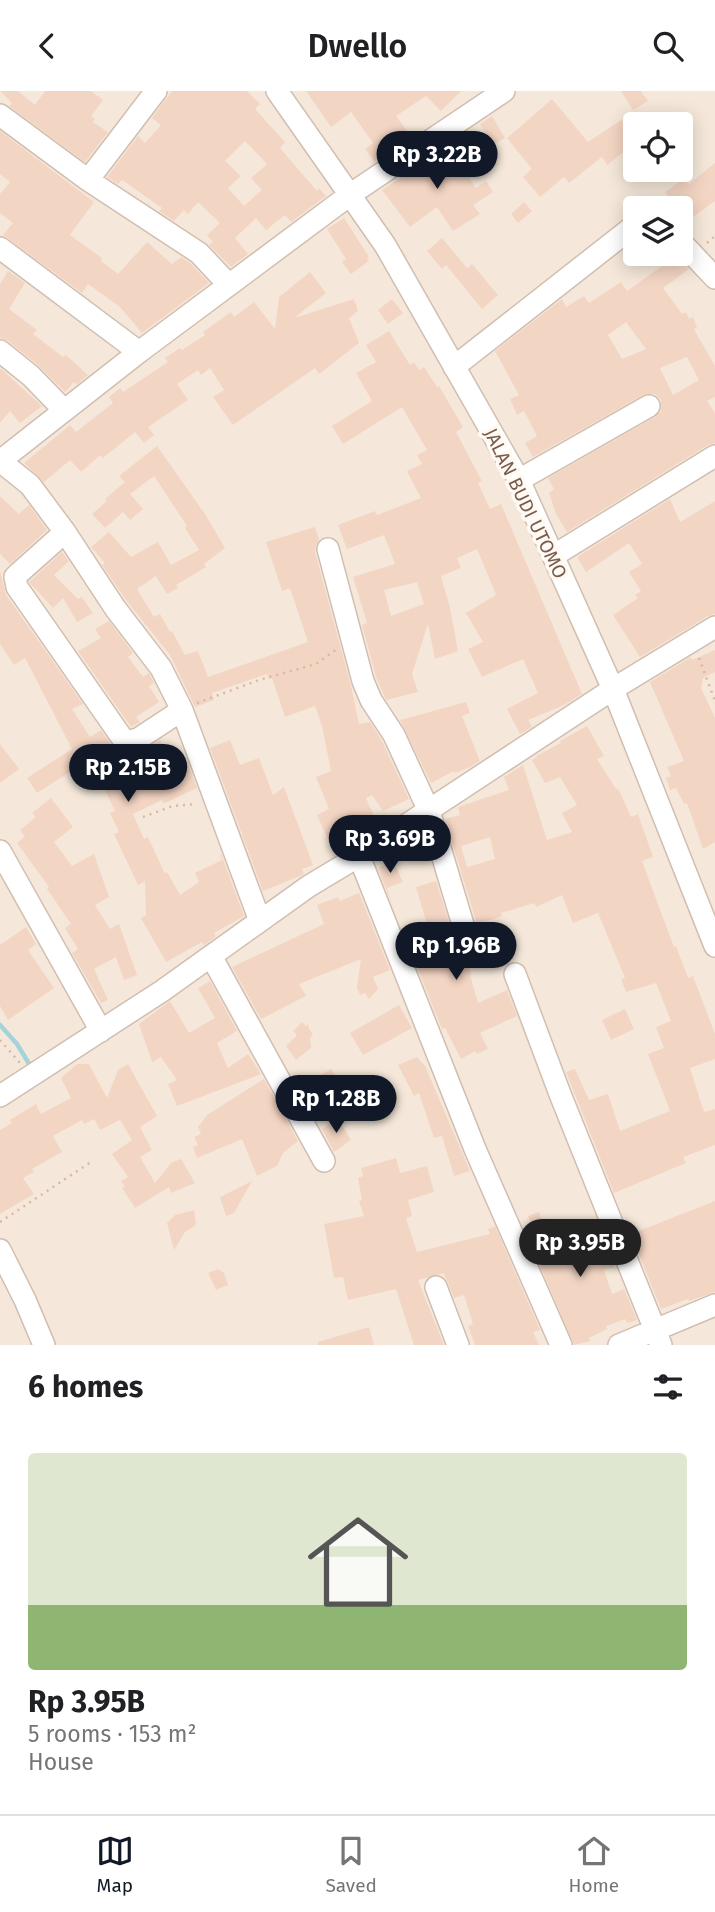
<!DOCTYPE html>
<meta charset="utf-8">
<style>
:root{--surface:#fff;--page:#f6f6f6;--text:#202124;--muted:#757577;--line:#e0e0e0;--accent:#111827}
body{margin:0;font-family:"Fira Sans",sans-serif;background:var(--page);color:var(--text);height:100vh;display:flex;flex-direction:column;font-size:26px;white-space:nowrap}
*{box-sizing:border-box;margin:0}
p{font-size:23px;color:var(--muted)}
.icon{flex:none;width:38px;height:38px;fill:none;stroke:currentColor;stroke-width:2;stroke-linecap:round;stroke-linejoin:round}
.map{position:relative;height:1254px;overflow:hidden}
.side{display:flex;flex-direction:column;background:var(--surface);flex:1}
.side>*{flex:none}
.buttons{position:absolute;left:623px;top:21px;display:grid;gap:14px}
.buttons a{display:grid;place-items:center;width:70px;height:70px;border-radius:7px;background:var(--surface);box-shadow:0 4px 18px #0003;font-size:35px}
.price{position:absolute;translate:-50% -60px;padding:0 16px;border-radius:24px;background:var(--accent);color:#fff;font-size:23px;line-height:46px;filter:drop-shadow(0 2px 4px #0008)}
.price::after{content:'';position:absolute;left:50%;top:42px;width:21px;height:16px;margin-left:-10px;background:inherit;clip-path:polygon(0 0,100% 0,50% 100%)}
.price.selected{background:#222;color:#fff}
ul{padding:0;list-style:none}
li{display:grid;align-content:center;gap:14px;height:371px;padding:0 28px}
li span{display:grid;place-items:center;height:217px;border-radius:7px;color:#555}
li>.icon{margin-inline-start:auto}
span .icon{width:126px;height:126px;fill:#fffc;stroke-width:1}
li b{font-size:30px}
h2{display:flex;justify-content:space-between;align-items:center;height:84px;padding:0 28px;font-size:30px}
header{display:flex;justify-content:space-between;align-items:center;height:91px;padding:0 28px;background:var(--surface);font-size:32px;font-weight:600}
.tab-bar{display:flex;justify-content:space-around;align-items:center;height:98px;border-top:2px solid var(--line);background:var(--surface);font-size:19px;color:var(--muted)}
.tab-bar a{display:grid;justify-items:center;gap:4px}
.tab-bar .selected{color:var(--accent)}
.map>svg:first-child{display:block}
.residential{fill:#f5e8da;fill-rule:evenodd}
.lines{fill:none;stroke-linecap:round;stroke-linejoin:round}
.stream{stroke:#a5d3da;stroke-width:4.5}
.building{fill:#f3d5c3;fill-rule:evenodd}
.minor-casing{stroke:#d1beb0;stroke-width:24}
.path{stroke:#d9b8a5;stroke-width:2.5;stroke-dasharray:2 5;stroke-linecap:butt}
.minor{stroke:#fff;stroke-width:21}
.labels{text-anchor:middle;stroke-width:7;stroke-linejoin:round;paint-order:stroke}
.street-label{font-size:19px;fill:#7a5c4d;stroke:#fffaf3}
</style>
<header><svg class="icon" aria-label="back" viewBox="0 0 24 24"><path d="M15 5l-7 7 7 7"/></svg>Dwello<svg class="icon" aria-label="search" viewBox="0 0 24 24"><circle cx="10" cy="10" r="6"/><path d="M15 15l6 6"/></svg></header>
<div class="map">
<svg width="715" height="1254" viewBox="0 0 715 1254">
<rect width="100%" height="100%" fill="#fdf6ec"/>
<path class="residential" d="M0 0H715V1254H0ZM635 33H681V79H635ZM635 117H681V163H635Z"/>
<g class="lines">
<path class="stream" d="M0 934 17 953 31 976"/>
</g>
<path class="building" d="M0 0H18L35 14 45 0H91L103 9 91 25 95 28 93 31 108 41 85 71 9 15 12 12Z
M172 0H247L260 13 255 18 285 51 280 57 317 100 319 97 326 105 291 131 285 124 266 139 256 127 235 147 248 163 231 176 209 154 213 151 207 144 220 132 198 111 188 123 184 119 174 130 159 120 162 117 122 89 118 93 107 86 138 45 145 52 161 34 152 27ZM245 50 267 73 251 87 262 99 244 115 228 97 241 85 225 70Z
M306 0H461L441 20 426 5 396 25 411 45 375 71 365 58 373 52 351 21 331 36Z
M621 0H641L648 10 633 19Z
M552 8 588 51 635 20V52L607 74 602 66 569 92 564 86 540 106 523 86 532 78 507 47Z
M492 25 505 47 493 54 480 33Z
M0 40 94 111 70 144 102 167 101 170 118 183 147 151 172 173 181 166 190 172 209 192 142 242 120 216 88 193 82 202 3 144 13 132 0 122V103L10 91 0 83Z
M448 55 476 97 486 90 493 101 473 114 480 123 453 140 437 116 410 136 382 99Z
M715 72V110L687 130 681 122V117H677L665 101 685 87 689 93Z
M524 111 532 120 518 132 511 123Z
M344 127 369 166 367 168 369 170 351 183 342 171 346 168 327 138Z
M442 147 467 177 472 173 498 204 482 218 446 174 442 178 427 160Z
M676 165 689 178 663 197 682 223 686 221 689 228 693 226 697 237 694 238 715 275V306L707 310 715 322V352L708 354 567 441 556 423 549 402 554 398 548 387 655 326 661 321V309L655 303 643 304 533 366 525 352 537 345 524 320 517 324 510 308 519 304 495 260 562 208 566 216 584 205 589 212 621 191 627 200ZM626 231 646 258 622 268 608 244ZM687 266 699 289 673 304 660 277Z
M8 180 25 192 9 218 37 239 33 243 63 266 66 264 88 284 77 293 74 291 65 301 39 275 8 250 0 247V193Z
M310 181 326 202 294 227 354 208 358 220 349 227 359 252 319 283 315 277 233 334 213 306 224 299 210 277 201 284 198 279 177 293 188 309 148 336 154 344 144 352 135 341 103 367 100 364 81 381 70 369 44 391 24 372 70 334 76 341 113 312 109 306 120 297 123 301 168 271 165 267 180 257 182 259 205 244 203 241 231 221 234 226 254 211 275 238 279 206Z
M392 208 403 222 388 233 378 219Z
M389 240 410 274 414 271 419 279 424 276 437 296 439 295 463 336 456 341 482 390 478 392 490 418 501 413 582 603 564 614 528 629 532 636 520 643 507 618 538 602 523 568 482 586 468 558 483 551 466 522 496 504 477 458 457 467 461 477 441 485 450 517 458 560 435 568 428 533 412 583 418 601 386 609 376 586 362 534 367 532 353 486 395 473 384 444 347 458 338 434 375 420 377 424 421 407 407 380 422 373 417 364 427 359 402 316 343 353 332 335 372 310 356 282 376 271 366 254ZM417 491 424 513 391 525 384 499Z
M0 277 42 315 20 332 10 320 0 332Z
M157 355 205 423 225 457 204 473 206 476 176 494 178 497 167 503 156 485 137 498 154 526 160 523 170 541 172 540 185 564 198 560 208 586 308 551 290 497 282 500 266 451 315 436 319 449 316 454 315 461 351 595 359 633 370 631 382 650 409 708 383 720 372 704 366 707 377 732 331 755 317 724 329 718 316 686 331 680 322 635 315 615 285 626 272 587 269 588 267 583 212 602 214 609 195 616 170 564 126 509 102 474 105 472 91 456 109 441 131 466 158 451 171 474 199 459 185 437 187 435 154 385 130 403 143 418 130 429 123 421 105 437 92 423 107 410 105 408 125 391 119 385Z
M0 405 19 423 29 414 47 439 10 473 0 463Z
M670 408 680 431 715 410V523L708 525 640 566 613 524 638 507 635 504 641 500 629 481 642 473 629 452 586 481 577 466Z
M62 461 69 470 54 484 78 508 82 506 93 522 77 531 63 507 53 517 29 491Z
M0 480 6 504 83 613 72 618 90 646 101 639 115 659 109 663 121 688 146 677 139 661 160 649 173 677 187 670 197 697 163 713 162 709 133 723 144 748 148 746 165 783 167 781 180 804 199 791 195 782 222 769 220 764 221 763 244 825 214 842 216 845 204 854 202 851 166 871 141 827 146 824 145 790 138 794 114 743 119 741 110 722 115 720 90 668 37 702 27 687 72 658 25 567 14 574 0 553Z
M109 530 133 562 128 566 143 586 149 582 154 592 149 595 159 611 136 626 140 631 131 636 78 560 101 547 95 538Z
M715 559V581L703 587 701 597 715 627V751L703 758 687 712 684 713 676 697 670 699 666 687 671 685 667 676 684 670 650 591 691 566 692 569Z
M466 611 470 622 462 625 480 670 470 676 455 682 454 680 431 692 400 629Z
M587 635 604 665 597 668 616 698 618 697 631 726 638 723 653 766 642 770 649 789 674 856 676 855 688 887 693 885 715 943V968L690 977 704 1021 715 1018V1054L683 1066 686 1072 614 1102 566 981 575 978 589 1009 608 1003 620 1040 670 1020 648 963 664 957 656 936 671 930 656 892 626 901 621 888 625 887 598 822 573 832 562 804 536 816 534 812 501 822 502 825 477 833 445 728 460 724 458 716 509 699 504 686 523 674 547 749 572 741 562 722 577 714 560 686 545 692 532 669 537 666 536 665 561 652 560 650ZM490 746 495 768 467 776 461 755Z
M230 649 240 674 259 667 273 704 284 696 313 774 302 778 304 783 300 785 263 800 210 657Z
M0 653 19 678 0 692Z
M51 707 73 736 54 751 72 775 94 763 109 806 95 814 110 838 119 833 137 884 124 889 116 866 94 878 108 909 101 912 72 862 78 858 65 837 71 833 47 798 49 796 17 752 25 746 20 739 36 726 32 722Z
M418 742 426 757 415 765 405 751Z
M393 770 403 791 387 797 392 813 378 777Z
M436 790 452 841 456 847 466 850 471 865 467 866 471 883 470 884 478 912 507 899 517 925 480 942 488 958 477 963 475 960 461 968 445 937 442 938 413 866 434 858 416 796Z
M359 802 390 879 373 886 378 898 369 908 365 902 360 904 357 897 361 868 299 893 306 905 261 928 232 876 324 833 317 814 338 806 340 810Z
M26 836 36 853 28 859 54 897 8 929 0 915V854Z
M210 890 237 940 217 952 228 977 248 963 261 983 177 1015 168 993 177 989 161 966 152 971 139 933 170 910 189 942 215 927 198 897Z
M399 914 412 937 363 964 350 942Z
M625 918 634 938 611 949 602 929Z
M302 931 306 935 308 933 309 938 313 943 310 947 311 957 296 969 286 955 297 944 293 940Z
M417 966 425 975 470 1080 454 1085 442 1045 434 1047 419 1002 414 1005 398 974Z
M77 973H89L107 1007 118 979 128 973 157 1025 140 1036 152 1059 140 1066 155 1092 171 1072 181 1068 195 1092 171 1102 169 1096 135 1117 122 1097 125 1095 121 1090 128 1086 112 1063 132 1049 120 1029 100 1039 94 1028 84 1033 82 1029 53 1045 62 1061 32 1078 34 1081 23 1087 34 1103 0 1123V1039L12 1032 10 1029 36 1013 41 1023 71 1007 61 987Z
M331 978 339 990 335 999 316 1012 305 999 311 990Z
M264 988 298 1050 283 1062 277 1075 257 1085 242 1048 197 1067 193 1056 198 1054 194 1046 201 1043 198 1036 207 1024Z
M338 1028 351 1049 334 1061 322 1038Z
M396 1067 400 1082 427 1075 434 1101 408 1109 412 1125 406 1127 417 1161 490 1143 488 1138 495 1135 540 1239 533 1241 539 1254H475L468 1235 473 1233 464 1204 454 1207 444 1182 418 1189 444 1254H414L396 1198 348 1209 343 1186 334 1187 324 1133 364 1125 359 1110 362 1109 358 1087 363 1085 361 1077Z
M252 1090 234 1122 226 1125 220 1106Z
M715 1110V1201L689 1210 688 1208 661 1218 631 1143Z
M194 1119 196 1134 185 1141 174 1159 167 1132 175 1124Z
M539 1121 546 1141 550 1140 552 1148 577 1141 575 1137 594 1130 605 1162 609 1160 615 1176 604 1179 612 1203 624 1198 637 1229 627 1232 625 1228 606 1235 607 1238 589 1247 590 1250 574 1254 525 1139 532 1137 528 1125Z
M218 1178 224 1182 228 1194 216 1199 208 1182Z
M369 1236 374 1254H318V1251Z"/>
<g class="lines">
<defs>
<path id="minor" d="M277 0 385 154 519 389 613 598 715 855
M0 24 88 89 199 162 229 194
M88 89 156 0
M681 151 715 187
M0 157 139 261
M0 260 31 285 64 319
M454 276 635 134
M0 370 139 261 351 103 504 0
M0 370 30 394 65 441 115 517 161 577 182 619 260 830
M519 389 649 315
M65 441 19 482 15 486 17 496 125 651 138 648 182 619
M328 458 363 590 371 609 394 644 429 720 464 837
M553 465 715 365
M0 760 101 940
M359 765 475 1058 561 1254
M211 865 324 1070
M515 883 560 1003 661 1254
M0 1005 162 900 309 795 359 765 613 598 715 536
M0 1159 25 1209 44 1254
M436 1196 458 1254
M619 1254 715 1214"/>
</defs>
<use href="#minor" class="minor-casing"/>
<path class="path" d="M707 152 715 145
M699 567 715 610
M197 612 259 589 316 573 337 558
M143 726 173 715 197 713
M0 949 20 972
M0 1131 91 1071"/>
<use href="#minor" class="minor"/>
</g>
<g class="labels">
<g class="street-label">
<text transform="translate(526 412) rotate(64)" y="7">JALAN BUDI UTOMO</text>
</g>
</g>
</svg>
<div class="buttons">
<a><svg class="icon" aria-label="locate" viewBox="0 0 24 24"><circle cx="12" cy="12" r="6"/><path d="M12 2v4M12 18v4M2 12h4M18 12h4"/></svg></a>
<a><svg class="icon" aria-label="layers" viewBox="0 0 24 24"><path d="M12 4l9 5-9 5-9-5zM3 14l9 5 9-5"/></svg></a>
</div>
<b class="price" style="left:437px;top:100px">Rp 3.22B</b>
<b class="price" style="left:128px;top:713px">Rp 2.15B</b>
<b class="price" style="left:390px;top:784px">Rp 3.69B</b>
<b class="price" style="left:456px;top:891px">Rp 1.96B</b>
<b class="price" style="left:336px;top:1044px">Rp 1.28B</b>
<b class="price selected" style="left:580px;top:1188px">Rp 3.95B</b>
</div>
<section class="side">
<h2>6 homes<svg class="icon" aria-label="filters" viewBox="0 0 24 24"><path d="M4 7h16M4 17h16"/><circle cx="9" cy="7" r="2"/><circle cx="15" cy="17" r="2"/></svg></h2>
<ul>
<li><span style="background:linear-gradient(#dfe7d0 70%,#8fb573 0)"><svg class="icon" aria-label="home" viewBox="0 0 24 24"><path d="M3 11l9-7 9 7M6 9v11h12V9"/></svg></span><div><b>Rp 3.95B</b><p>5 rooms · 153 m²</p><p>House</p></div></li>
</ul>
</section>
<nav class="tab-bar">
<a class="selected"><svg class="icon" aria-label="map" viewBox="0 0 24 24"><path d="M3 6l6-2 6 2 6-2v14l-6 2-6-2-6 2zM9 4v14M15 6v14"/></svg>Map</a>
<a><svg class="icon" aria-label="saved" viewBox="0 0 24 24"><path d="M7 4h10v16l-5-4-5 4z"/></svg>Saved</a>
<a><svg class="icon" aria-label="home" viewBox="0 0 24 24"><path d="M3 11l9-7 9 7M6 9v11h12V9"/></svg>Home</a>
</nav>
